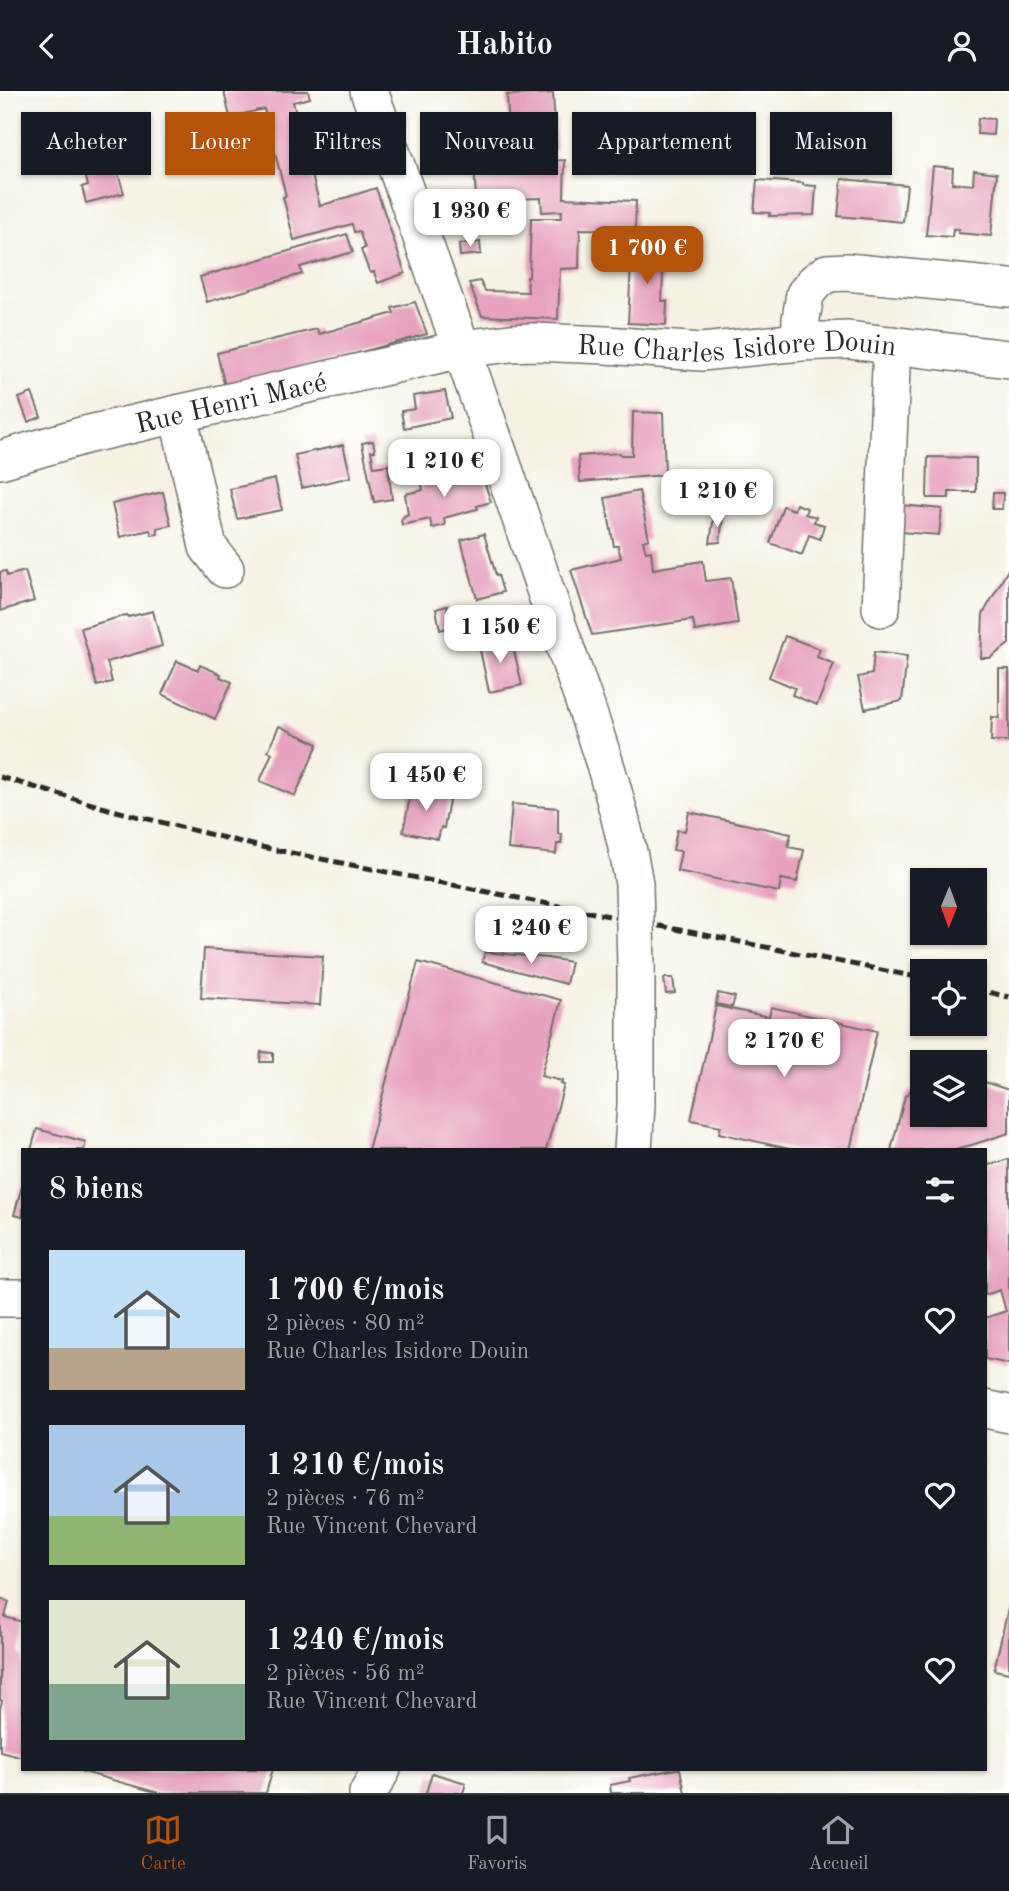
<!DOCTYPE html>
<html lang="fr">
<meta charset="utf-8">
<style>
:root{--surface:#171b24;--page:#242831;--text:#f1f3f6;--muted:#9ea1a6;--line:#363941;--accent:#b45309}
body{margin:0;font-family:"Old Standard TT",serif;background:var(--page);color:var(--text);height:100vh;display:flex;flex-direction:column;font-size:26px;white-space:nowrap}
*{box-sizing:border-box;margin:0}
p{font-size:23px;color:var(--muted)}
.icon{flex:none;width:38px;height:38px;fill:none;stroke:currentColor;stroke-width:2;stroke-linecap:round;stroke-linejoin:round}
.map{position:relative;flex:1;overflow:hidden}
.sheet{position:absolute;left:21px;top:1057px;width:966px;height:623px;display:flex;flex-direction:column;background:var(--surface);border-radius:0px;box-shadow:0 2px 5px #0004}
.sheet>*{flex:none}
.hud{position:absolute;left:21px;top:21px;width:968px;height:63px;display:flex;gap:14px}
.needle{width:46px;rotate:181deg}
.controls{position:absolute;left:910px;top:777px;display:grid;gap:14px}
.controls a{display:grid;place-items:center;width:77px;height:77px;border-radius:0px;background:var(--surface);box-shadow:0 2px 5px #0004;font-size:35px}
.price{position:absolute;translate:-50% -60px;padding:0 16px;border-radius:14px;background:#fff;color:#222;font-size:23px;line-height:46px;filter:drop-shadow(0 2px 4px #0008)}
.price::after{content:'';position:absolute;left:50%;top:42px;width:21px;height:16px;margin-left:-10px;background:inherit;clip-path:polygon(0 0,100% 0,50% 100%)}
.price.on{background:var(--accent);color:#fff}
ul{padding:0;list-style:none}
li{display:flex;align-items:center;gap:21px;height:175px;padding:0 28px}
li span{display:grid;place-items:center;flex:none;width:196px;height:140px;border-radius:0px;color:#555}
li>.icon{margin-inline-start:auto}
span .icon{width:84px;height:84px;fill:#fffc;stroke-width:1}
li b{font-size:30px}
h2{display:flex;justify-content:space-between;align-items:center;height:84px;padding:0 28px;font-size:30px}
.pill{padding:0 24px;border-radius:0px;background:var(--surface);box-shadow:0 2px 5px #0004;font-size:24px;line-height:63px}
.pill.on{background:var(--accent);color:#fff}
header{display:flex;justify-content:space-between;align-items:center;height:91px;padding:0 28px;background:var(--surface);font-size:32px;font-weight:600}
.menu{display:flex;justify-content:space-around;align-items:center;height:98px;border-top:2px solid var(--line);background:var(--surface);font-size:19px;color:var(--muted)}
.menu a{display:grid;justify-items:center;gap:4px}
.menu .on{color:var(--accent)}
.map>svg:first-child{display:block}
.building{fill:#e7a2bf}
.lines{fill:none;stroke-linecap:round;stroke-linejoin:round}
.minor-casing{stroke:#72716b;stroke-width:40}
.minor{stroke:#fff;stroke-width:37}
.rail{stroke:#2b2b2b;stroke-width:5;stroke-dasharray:10 5;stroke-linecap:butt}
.minor-bridge-casing{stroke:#72716b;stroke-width:40;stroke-linecap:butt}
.minor-bridge{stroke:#fff;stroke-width:37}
.labels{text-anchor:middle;stroke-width:7;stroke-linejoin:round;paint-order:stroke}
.street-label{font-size:28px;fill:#2b2b2b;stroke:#fff}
</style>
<header><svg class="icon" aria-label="back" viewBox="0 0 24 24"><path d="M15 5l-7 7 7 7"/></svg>Habito<svg class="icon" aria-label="person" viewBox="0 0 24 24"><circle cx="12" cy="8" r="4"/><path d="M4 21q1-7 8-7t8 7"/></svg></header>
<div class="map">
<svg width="1009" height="1702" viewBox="0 0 1009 1702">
<rect width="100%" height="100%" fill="#fff"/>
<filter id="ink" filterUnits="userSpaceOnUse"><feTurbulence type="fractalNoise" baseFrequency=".0143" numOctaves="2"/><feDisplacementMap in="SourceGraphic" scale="14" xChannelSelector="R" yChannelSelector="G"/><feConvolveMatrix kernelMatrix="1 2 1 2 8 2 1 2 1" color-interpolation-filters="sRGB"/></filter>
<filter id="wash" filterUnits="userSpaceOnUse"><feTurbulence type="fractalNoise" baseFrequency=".00686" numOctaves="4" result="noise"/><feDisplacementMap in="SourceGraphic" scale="28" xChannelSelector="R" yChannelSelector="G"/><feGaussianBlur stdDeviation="1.57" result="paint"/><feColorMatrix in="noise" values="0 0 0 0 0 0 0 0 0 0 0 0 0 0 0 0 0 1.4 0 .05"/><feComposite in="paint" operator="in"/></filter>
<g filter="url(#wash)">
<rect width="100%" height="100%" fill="#f5f2e3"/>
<g id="blocks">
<path class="building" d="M229 0H308L310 7 293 11 320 115 376 97 405 182 378 192 374 181 370 182 361 159 365 157 359 140 354 141 352 133 294 149 283 106 286 105 264 18 230 26 224 1Z
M553 2 556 58 510 60 507 4Z
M978 27 994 28 993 44 977 43Z
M102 50 106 62 112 60 114 68 117 70 119 77 117 79 124 102 86 112 82 96 88 94 78 57Z
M364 62 367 70 352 74 349 66Z
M565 69 564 107 636 110 635 139 580 138 579 177 560 178 558 228 482 225 469 192 480 190 485 200 528 201 527 186H529L531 127H561L562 120 542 121 541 107 513 108 514 122 477 124 474 75Z
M933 75 953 77 952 92 973 94 974 79 997 82 991 145 958 142 959 138H953L952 146 926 144Z
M842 88 907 94 903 131 838 125Z
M757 89 803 92V94L816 95 814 124 769 125 770 122 754 121Z
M347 143 353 161 300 176 302 183 207 211 200 186Z
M480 151 481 163 460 165 459 153Z
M632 153 664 154 662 210H667L666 234 628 232Z
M415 211 427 243 286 282 225 296 217 262 317 238 319 243 394 222 392 217Z
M445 300 451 327 404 337 401 320 415 318 413 305Z
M32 302 41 326 28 331 19 307Z
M633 321 663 322 665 384 580 391 578 365 620 362 621 364H632Z
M373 350 375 360H371L374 376 388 374 392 408 374 411 362 352Z
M343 354 351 386 302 397 295 364Z
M928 366 976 367V401H949V407H927Z
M451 379 454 393 472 389 473 393 484 390 491 411 477 415 478 418 473 419 444 427 445 434 432 437 430 428 402 434 401 429 404 425 408 423 405 403 423 399 420 386Z
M275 388 282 419 237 428 230 398Z
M639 400 649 448 643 450 646 461 651 460 653 478 703 470 706 490 731 487 738 533 695 540 693 529 592 544 571 479 621 467 618 455H614L605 407Z
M163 401 171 434 157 437 158 443 152 444 150 439 120 446 112 413Z
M993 402H1003L1002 418H992Z
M796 413 807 417 805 423 816 426 814 431 824 434 820 448 809 444 802 464 770 452 783 415 794 419Z
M901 414 942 418 939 444 900 441Z
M714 424 723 425 720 451 710 452Z
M484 443 496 484H498L503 501 477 508 461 449Z
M1009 477V553L990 567H981L983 523Z
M6 480 7 485 25 480 34 510 0 520V481Z
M447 515 451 536 440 539 436 518Z
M153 520 162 555 107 571 112 591 97 595 81 537 127 524 128 526Z
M785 545 820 558 817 566 834 573 817 614 792 604 795 597 769 586Z
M511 547 522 594 489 601 479 554Z
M874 561 907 565 902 610 865 618 858 586 872 583Z
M177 570 198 579 200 574 221 583 220 586 232 591 215 628 162 603Z
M999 578H1009V650H991L992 626 999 627Z
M279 635 318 653 295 705 260 690 272 662 268 660Z
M412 696 450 704 444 737 441 736 438 748 403 741Z
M512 713 558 717V743H562L561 753H557L556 763 508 758Z
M689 721 791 743 788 756 804 759 797 791 781 788 779 801 677 780 681 760 673 759 677 739 685 740Z
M204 858 323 865 320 914 201 907Z
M485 861 547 867 571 871 566 893 482 871Z
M418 871 561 909 541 985 562 990 561 993 564 994 546 1059H368Z
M664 887H673L675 902 666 903Z
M718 902 735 906 732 916 716 913Z
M716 915 769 926 771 916 877 940 850 1059H794L719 1042 721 1035 691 1029Z
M261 961 273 962V971H260Z
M975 988 1009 999V1042L956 1059H891L905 1005 913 998 922 995V1024H975Z
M37 1038 86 1051 84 1059H31Z
M1009 1068V1273L985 1268V1227L1006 1220 1000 1199 985 1204V1075Z
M22 1095H23V1126L14 1124Z
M0 1507 9 1511 5 1526 23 1531V1551L20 1563 23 1564V1666L0 1660V1618L2 1610 0 1609Z
M1008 1518H1009V1582L994 1579Z
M73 1678H273L266 1702H159Z
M676 1678H680L685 1702H611L610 1694 630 1690 629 1687Z
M432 1682 466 1692 463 1702H426Z"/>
</g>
</g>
<g filter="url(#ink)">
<use href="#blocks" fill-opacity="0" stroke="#72716b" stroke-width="2"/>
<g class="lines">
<defs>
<g id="minor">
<path d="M369 0C430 168 490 335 547 504 579 599 618 694 634 793"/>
<path d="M800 251 801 228 805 203 815 191 827 182 847 181 1009 197"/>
<path d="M178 323 208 456 225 478"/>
<path id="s1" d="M0 369 85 344 462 258 510 252 533 251 606 254 701 261 800 251 848 249 1009 268"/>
<path d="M881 517 892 254"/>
<path d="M633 1059 636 1014V876"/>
<path d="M0 1207H23"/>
<path d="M985 1318 1009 1323"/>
<path d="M368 1702 382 1678"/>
</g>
</defs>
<use href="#minor" class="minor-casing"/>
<use href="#minor" class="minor"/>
<path class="rail" d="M0 686 112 719 261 756 922 887
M975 898 1009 906"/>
<defs>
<path id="minor-bridge" d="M634 793 636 876"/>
</defs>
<use href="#minor-bridge" class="minor-bridge-casing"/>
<use href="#minor-bridge" class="minor-bridge"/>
</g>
</g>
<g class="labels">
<g class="street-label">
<text dy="10" stroke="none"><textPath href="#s1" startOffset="751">Rue Charles Isidore Douin</textPath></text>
<text dy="10" stroke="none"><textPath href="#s1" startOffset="238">Rue Henri Macé</textPath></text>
</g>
</g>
</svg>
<div class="controls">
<a><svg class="needle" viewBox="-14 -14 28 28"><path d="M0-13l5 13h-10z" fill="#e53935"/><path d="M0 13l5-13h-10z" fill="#9ea1a6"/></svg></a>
<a><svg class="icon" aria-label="locate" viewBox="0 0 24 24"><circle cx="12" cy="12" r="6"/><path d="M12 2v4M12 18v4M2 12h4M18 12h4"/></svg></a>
<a><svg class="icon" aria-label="layers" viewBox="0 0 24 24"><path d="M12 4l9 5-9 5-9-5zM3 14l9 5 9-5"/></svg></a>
</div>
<b class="price" style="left:470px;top:158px">1 930 €</b>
<b class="price on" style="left:647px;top:195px">1 700 €</b>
<b class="price" style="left:444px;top:408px">1 210 €</b>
<b class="price" style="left:717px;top:438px">1 210 €</b>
<b class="price" style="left:500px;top:574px">1 150 €</b>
<b class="price" style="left:426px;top:722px">1 450 €</b>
<b class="price" style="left:531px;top:875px">1 240 €</b>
<b class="price" style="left:784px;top:988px">2 170 €</b>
<div class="hud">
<a class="pill">Acheter</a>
<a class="pill on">Louer</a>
<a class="pill">Filtres</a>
<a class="pill">Nouveau</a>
<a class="pill">Appartement</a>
<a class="pill">Maison</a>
</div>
<section class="sheet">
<h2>8 biens<svg class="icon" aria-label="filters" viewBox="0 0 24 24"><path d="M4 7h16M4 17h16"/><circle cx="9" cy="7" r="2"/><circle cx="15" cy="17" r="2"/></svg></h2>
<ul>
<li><span style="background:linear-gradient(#bfe0f5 70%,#b9a48a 0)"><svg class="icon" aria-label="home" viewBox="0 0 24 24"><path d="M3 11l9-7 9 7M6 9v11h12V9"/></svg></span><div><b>1 700 €/mois</b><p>2 pièces · 80 m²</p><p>Rue Charles Isidore Douin</p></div><svg class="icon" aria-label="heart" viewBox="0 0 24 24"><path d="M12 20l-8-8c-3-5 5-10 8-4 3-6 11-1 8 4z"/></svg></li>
<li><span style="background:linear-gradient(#a9c7e8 65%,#8fb573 0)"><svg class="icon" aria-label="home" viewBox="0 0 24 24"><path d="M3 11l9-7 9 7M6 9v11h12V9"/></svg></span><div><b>1 210 €/mois</b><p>2 pièces · 76 m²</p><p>Rue Vincent Chevard</p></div><svg class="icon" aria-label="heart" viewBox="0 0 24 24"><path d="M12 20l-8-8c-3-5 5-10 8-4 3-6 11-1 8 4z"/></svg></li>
<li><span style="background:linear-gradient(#dfe7d0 60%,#7fa58c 0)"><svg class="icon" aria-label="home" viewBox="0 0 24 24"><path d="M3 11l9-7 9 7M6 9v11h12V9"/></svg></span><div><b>1 240 €/mois</b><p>2 pièces · 56 m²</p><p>Rue Vincent Chevard</p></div><svg class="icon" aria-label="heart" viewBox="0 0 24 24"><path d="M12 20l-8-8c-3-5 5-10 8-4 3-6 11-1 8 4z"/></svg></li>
</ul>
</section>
</div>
<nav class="menu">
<a class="on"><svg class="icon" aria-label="map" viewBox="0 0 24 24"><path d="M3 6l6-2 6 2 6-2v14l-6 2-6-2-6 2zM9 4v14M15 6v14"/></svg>Carte</a>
<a><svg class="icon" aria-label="saved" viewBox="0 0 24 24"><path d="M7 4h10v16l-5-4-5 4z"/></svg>Favoris</a>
<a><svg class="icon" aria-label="home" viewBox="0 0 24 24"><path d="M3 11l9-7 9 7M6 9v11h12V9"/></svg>Accueil</a>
</nav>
